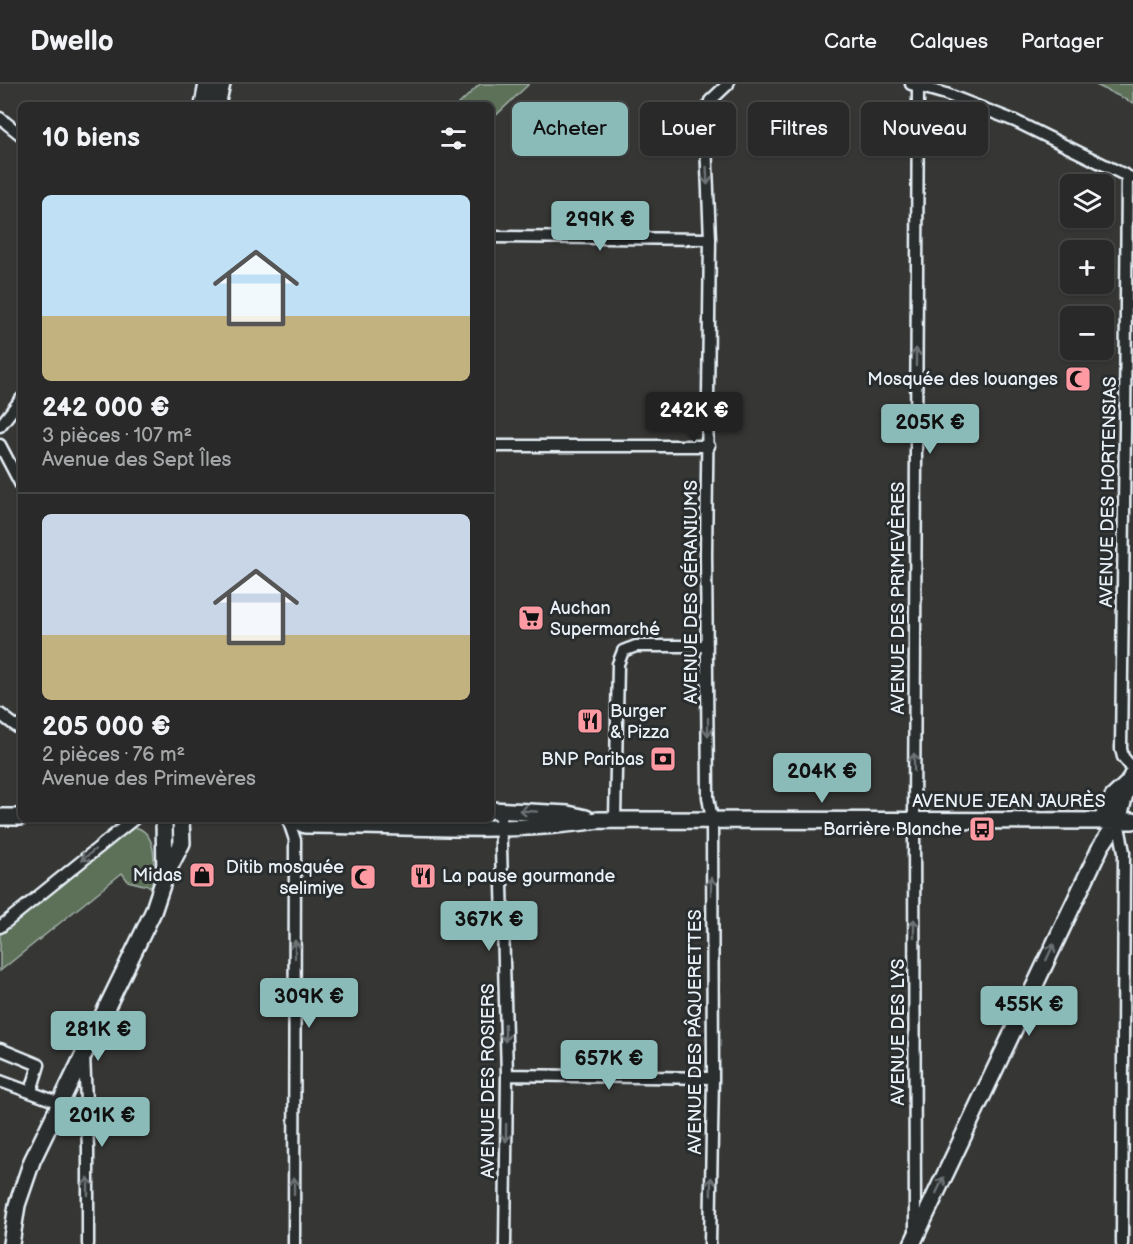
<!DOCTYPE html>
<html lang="fr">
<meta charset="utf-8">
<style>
:root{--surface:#282928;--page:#343534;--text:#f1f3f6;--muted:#a5a6a8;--line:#444545;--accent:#8bbbb9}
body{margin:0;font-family:"Balsamiq Sans",sans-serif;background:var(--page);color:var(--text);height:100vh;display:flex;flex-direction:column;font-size:22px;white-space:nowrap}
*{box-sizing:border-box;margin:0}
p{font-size:20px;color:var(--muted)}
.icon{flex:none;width:33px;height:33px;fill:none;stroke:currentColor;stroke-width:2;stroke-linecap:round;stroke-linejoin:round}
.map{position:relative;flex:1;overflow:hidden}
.drawer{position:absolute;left:18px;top:18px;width:476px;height:720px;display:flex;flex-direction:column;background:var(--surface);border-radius:9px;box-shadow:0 2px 4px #0004,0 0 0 2px var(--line)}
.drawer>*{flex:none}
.guide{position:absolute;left:512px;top:18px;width:531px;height:54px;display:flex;gap:12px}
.fabs{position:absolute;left:1060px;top:90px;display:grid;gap:12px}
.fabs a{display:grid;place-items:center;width:54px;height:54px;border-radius:9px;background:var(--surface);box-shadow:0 2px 4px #0004,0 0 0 2px var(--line);font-size:30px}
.price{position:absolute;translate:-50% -51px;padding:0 14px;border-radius:6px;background:var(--accent);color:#111;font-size:20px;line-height:39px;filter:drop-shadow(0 2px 3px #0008)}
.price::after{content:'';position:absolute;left:50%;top:36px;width:18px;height:14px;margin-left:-9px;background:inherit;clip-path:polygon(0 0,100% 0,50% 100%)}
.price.on{background:#222;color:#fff}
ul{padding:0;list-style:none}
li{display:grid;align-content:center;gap:12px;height:318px;padding:0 24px}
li+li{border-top:2px solid var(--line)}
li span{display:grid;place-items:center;height:186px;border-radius:9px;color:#555}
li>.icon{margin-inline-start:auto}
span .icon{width:108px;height:108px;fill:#fffc;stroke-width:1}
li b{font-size:26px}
h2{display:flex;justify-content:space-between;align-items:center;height:72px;padding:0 24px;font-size:26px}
.pill{padding:0 21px;border-radius:9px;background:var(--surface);box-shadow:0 2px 4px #0004,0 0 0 2px var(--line);font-size:21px;line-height:54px}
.pill.on{background:var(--accent);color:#111}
header{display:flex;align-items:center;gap:36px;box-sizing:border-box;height:84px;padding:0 30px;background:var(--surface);border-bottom:2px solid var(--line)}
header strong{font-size:28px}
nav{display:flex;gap:33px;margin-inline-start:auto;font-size:21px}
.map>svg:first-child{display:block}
.green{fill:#5d7059;stroke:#a2b0a8;stroke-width:1.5}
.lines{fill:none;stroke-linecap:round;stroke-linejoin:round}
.street-casing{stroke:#e8f1f8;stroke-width:15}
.secondary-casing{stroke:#e8f1f8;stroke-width:20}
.street{stroke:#2a2d2e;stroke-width:10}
.secondary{stroke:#2a2d2e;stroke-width:15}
.oneway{stroke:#6c7275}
.labels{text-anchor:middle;stroke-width:6;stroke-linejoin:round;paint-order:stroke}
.poi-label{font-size:18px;fill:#e8f1f8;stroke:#2a2d2e;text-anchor:end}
.street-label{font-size:18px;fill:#e8f1f8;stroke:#2a2d2e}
</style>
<header>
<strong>Dwello</strong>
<nav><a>Carte</a><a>Calques</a><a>Partager</a></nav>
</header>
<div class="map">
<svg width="1133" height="1160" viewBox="0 0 1133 1160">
<rect width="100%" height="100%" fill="#363735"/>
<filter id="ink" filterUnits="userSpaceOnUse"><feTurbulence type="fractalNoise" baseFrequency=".0167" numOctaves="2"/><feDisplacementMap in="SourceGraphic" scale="12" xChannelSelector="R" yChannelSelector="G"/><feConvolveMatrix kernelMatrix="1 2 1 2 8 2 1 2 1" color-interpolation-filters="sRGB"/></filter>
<g filter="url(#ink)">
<path class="green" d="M480 0H529L491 36 490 21H458Z
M1094 0H1133V19Z
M123 744C127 744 134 743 138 744 159 752 154 786 152 803L128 797 122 789 0 887V843Z"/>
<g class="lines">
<defs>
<path id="street" d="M911 0 946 10 1015 37 1131 94
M0 34 21 51
M1127 92 1125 345 1121 665 1123 673 1133 685
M490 153 710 155
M0 342 21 315
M0 361 21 401
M490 362H709
M0 630 21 646
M500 725 507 991 505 1160
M288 735 295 756 294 1160
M615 736 618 580 623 567 636 562H707
M1118 737 1124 768 1122 1160
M0 843 134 735
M0 965 39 981 31 1007
M84 971 88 1064V1160
M507 991 713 994
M0 997 60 1019
M915 1151 914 736 918 3
M710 1160 713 994 712 736 708 713 706 470 710 155 705 35 710 17 728 0"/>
<path id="secondary" d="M203 21 207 0
M217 21 222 0
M490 726 568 730 586 734
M0 733H21
M164 735 165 789
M292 735 305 741C400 741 505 751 598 736L1133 737
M1101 737 1113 713 1128 699
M11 1160 17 1121 32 1077 153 828 165 792 182 759 181 735
M912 1160 1101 762 1118 737 1128 699 1133 689"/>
</defs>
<use href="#street" class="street-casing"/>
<use href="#secondary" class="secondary-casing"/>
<use href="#street" class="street"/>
<use href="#secondary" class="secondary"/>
</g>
<defs><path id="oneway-shaft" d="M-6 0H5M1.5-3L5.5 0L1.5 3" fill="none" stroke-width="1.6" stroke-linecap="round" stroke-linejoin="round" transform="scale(1.5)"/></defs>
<g class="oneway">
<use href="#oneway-shaft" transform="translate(707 92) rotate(87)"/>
<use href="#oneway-shaft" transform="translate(916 273) rotate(-90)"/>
<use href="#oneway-shaft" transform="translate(708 643) rotate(90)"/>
<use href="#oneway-shaft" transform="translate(914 678) rotate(-90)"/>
<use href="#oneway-shaft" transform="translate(528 727) rotate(-176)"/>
<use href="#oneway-shaft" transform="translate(88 771) rotate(141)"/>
<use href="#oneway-shaft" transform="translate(711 802) rotate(-90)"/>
<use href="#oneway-shaft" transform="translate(914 844) rotate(-90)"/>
<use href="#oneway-shaft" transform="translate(295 865) rotate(-90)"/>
<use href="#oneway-shaft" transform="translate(1050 868) rotate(-65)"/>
<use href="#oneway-shaft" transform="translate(505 949) rotate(89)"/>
<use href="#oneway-shaft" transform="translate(506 1049) rotate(91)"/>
<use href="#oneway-shaft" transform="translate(940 1101) rotate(-65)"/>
<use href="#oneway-shaft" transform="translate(88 1102) rotate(-90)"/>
<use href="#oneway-shaft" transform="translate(294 1102) rotate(-90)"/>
<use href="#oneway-shaft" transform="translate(711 1102) rotate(-89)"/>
</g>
</g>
<defs>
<symbol id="mosque-square" viewBox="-11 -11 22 22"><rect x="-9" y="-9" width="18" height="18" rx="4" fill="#ff9aa2" stroke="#2a2d2e"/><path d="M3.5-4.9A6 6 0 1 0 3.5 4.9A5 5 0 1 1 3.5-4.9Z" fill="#111"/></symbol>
<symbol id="supermarket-square" viewBox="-11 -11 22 22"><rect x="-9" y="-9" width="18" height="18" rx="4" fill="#ff9aa2" stroke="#2a2d2e"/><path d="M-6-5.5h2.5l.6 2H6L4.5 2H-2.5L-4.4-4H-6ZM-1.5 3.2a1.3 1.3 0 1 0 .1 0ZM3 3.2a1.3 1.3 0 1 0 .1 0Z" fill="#111"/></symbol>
<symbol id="restaurant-square" viewBox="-11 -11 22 22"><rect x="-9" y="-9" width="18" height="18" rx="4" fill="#ff9aa2" stroke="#2a2d2e"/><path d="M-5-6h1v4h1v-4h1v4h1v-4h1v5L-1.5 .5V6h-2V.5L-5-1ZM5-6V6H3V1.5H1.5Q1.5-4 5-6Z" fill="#111"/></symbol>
<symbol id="bank-square" viewBox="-11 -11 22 22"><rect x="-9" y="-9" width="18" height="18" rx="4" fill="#ff9aa2" stroke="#2a2d2e"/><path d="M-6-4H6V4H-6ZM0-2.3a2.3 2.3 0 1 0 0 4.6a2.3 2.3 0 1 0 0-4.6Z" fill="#111"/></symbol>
<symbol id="bus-square" viewBox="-11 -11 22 22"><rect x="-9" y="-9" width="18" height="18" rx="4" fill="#ff9aa2" stroke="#2a2d2e"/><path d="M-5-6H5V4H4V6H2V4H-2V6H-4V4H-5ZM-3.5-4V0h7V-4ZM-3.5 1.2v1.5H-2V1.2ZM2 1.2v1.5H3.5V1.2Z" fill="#111"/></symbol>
<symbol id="shop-square" viewBox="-11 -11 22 22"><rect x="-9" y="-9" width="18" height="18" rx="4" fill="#ff9aa2" stroke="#2a2d2e"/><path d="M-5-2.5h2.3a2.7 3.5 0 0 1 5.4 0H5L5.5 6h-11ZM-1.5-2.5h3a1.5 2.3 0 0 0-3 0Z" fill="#111"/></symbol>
</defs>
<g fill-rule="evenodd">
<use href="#mosque-square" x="1063" y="280" width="30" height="30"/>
<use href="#supermarket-square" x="516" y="519" width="30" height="30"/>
<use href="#restaurant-square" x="575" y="622" width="30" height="30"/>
<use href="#bank-square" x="648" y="660" width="30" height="30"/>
<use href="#bus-square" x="967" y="730" width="30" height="30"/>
<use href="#shop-square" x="187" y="776" width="30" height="30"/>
<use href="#restaurant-square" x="408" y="777" width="30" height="30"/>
<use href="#mosque-square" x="348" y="778" width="30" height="30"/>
</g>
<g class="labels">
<g class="poi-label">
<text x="1058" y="301">Mosquée des louanges</text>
<text x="550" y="530" text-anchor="start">Auchan<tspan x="550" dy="21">Supermarché</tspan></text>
<text x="610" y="633" text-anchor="start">Burger<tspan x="610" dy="21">&amp; Pizza</tspan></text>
<text x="644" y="681">BNP Paribas</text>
<text x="962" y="751">Barrière Blanche</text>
<text x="344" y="789">Ditib mosquée<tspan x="344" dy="21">selimiye</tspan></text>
<text x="182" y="797">Midas</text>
<text x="442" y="798" text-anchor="start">La pause gourmande</text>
</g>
<g class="street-label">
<text transform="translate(1108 408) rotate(-89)" y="6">AVENUE DES HORTENSIAS</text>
<text transform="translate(691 508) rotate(-90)" y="6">AVENUE DES GÉRANIUMS</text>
<text transform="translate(898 514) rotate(-90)" y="6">AVENUE DES PRIMEVÈRES</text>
<text x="1009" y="723">AVENUE JEAN JAURÈS</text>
<text transform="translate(695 948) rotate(-90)" y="6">AVENUE DES PÂQUERETTES</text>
<text transform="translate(898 948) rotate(-90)" y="6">AVENUE DES LYS</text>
<text transform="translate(488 997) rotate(-90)" y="6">AVENUE DES ROSIERS</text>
</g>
</g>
</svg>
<div class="fabs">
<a><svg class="icon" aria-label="layers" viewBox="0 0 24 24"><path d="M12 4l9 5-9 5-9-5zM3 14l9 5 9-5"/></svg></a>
<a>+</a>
<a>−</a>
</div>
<b class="price" style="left:600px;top:168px">299K €</b>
<b class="price on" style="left:694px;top:359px">242K €</b>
<b class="price" style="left:930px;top:371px">205K €</b>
<b class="price" style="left:822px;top:720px">204K €</b>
<b class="price" style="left:489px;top:868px">367K €</b>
<b class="price" style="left:309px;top:945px">309K €</b>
<b class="price" style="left:1029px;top:953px">455K €</b>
<b class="price" style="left:98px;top:978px">281K €</b>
<b class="price" style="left:609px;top:1007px">657K €</b>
<b class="price" style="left:102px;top:1064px">201K €</b>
<div class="guide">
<a class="pill on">Acheter</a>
<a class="pill">Louer</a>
<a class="pill">Filtres</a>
<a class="pill">Nouveau</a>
</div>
<section class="drawer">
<h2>10 biens<svg class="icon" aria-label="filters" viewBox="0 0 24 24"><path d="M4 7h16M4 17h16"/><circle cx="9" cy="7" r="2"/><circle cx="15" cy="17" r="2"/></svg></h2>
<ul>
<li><span style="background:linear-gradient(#bfe0f5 65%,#c2b280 0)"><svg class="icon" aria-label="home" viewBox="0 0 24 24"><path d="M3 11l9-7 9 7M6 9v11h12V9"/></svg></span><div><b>242 000 €</b><p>3 pièces · 107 m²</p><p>Avenue des Sept Îles</p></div></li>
<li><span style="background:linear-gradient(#c9d6e8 65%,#c2b280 0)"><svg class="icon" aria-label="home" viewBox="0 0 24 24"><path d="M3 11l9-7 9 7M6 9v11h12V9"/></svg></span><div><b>205 000 €</b><p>2 pièces · 76 m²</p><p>Avenue des Primevères</p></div></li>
</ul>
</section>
</div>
